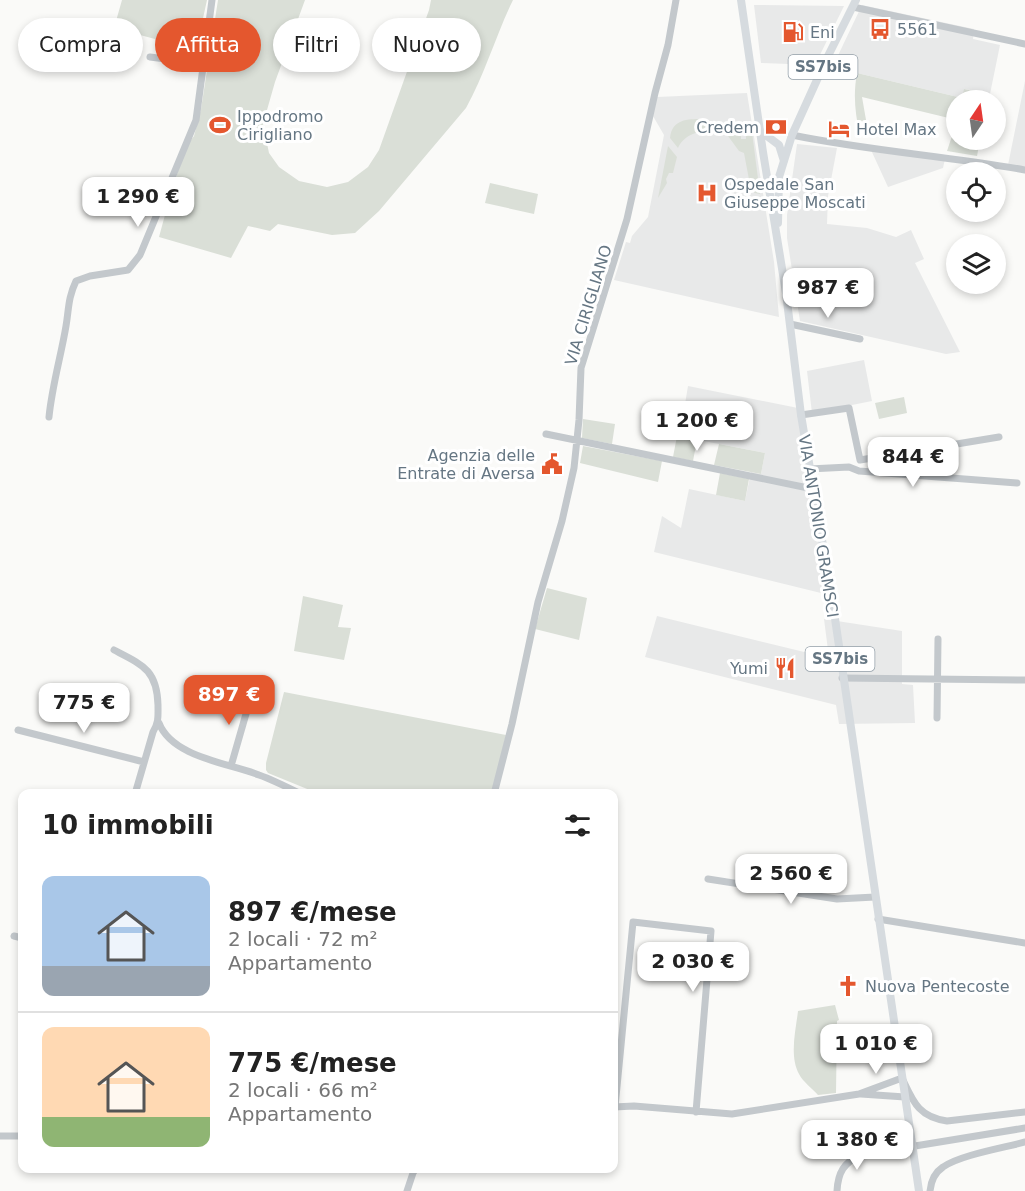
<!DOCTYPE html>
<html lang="it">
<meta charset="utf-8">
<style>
:root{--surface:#fff;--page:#f2f2f2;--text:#222;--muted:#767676;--line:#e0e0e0;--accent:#e4572e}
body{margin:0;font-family:"DejaVu Sans",sans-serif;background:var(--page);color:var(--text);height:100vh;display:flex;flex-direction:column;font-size:22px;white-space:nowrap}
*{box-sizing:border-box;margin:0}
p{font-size:20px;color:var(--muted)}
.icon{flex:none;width:33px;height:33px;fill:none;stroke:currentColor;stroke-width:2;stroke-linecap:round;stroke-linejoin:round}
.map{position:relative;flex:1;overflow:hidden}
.panel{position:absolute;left:18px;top:789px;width:600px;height:384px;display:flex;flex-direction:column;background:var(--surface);border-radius:12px;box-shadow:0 3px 9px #0003}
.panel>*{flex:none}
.hud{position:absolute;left:18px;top:18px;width:600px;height:54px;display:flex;gap:12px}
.needle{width:39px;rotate:13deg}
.controls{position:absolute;left:946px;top:90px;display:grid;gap:12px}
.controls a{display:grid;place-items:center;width:60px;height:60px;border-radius:50%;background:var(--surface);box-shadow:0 3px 9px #0003;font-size:30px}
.price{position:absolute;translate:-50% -51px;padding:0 14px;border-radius:12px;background:#fff;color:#222;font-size:20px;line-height:39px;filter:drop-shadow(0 2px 3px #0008)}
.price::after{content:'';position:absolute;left:50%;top:36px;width:18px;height:14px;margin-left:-9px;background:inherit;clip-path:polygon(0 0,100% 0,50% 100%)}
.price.active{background:var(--accent);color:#fff}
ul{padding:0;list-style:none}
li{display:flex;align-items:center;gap:18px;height:150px;padding:0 24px}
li+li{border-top:2px solid var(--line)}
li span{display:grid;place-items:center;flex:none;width:168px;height:120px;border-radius:12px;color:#555}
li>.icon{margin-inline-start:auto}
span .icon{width:72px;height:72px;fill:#fffc;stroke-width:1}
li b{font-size:26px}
h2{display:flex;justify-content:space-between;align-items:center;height:72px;padding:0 24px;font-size:26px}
.chip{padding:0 21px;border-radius:27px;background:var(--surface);box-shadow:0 3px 9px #0003;font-size:21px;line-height:54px}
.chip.active{background:var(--accent);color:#fff}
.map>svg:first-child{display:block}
.built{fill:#e8e9e9}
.green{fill:#dadfd7}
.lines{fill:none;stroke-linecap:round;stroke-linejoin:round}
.minor{stroke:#c3c8cc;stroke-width:7}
.major{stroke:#d6dbdf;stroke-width:8}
.labels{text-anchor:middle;stroke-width:6;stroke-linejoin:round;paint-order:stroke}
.shield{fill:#fff;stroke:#939fa8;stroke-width:1.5}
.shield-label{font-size:15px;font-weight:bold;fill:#657683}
.poi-label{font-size:16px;fill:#657683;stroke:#fff;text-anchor:start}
.street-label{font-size:16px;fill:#657683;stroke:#fff}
</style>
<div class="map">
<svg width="1025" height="1191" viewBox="0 0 1025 1191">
<rect width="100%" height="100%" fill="#fafaf8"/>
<path class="built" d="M754 5 844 6 815 65 761 63Z
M862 5 974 29 973 39 1000 45 990 94 965 89 962 98 857 73V67L833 66Z
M1025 81V168L1008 165Z
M747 93 774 262 779 317 614 280 626 242 630 243 632 236 648 217 664 135 653 116 657 97Z
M797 144 837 148 828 196 827 224 867 228 896 237 911 230 924 259 915 263 960 352 946 354 800 321 787 238V215Z
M871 150 945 159 943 168 888 187Z
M864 360 872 401 812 413 807 371Z
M688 386 798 408 829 595 654 552 662 516 681 528 689 489 745 501 751 472 761 474 765 453 683 437 688 412 684 410Z
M657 616 829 658 824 619 902 631V684L913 685 915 723 839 724 836 705 645 657Z"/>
<path class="green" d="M122 0H207L196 50 114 28Z
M218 0H305L275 82 263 124 269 153 279 167 299 181 327 187 348 182 368 167 379 150 429 10 431 0H513C496 35 485 74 466 108L379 211 355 233 332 235 278 224 270 231 248 226 231 258 159 237 172 189 187 145 194 136 201 109Z
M857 73 962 98 964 89 990 94 988 100H957V120L862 97 869 137 860 136C855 113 853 95 857 73Z
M703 119 714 129C700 131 684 134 678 148L670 138C672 119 687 119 703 119Z
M957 121V140H980L977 156 947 151Z
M746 132H752L760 194 755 193 751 190 744 153 739 151 728 136 729 134 741 133V139H746Z
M668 146 677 157 673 173H669L666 179 667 183 658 198Z
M490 183 538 194 534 214 485 203Z
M904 397 907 413 879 419 875 403Z
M583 419 615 424 612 444 582 438Z
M677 436 697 440 693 461 673 457Z
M719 444 765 453 761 474 714 465Z
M583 446 662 461 658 482 580 463Z
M720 473 749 479 745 501 716 495Z
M547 588 587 598 579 640 535 629Z
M303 596 343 605 338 627 351 628 344 660 294 651Z
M284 692 506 735 492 793H317L268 773 266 770V763Z
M835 1005 839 1020 837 1021 836 1093 818 1095C812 1088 803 1082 799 1074 789 1056 796 1029 798 1011Z"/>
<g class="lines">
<path class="minor" d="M853 7 1025 44
M150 57 204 64
M792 135C869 151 948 156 1025 170
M790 324 860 339
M801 415 849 408 860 460 999 437
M49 417C52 386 61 356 66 326 69 308 68 298 76 281L90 276 128 270 140 255 196 120 212 0
M546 434 813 489
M809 469 849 467 859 471 1017 483
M114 650C143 665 157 670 158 705 158 716 159 722 153 732L135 794
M842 678 1025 680
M937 718 938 639
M159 723C172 757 228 763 259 775 273 780 287 787 301 794
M18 730 144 762
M231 766 252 693
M494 794 512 724 538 602 562 521 574 468 579 420 581 368 627 219 655 93 668 45 676 0
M708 879 837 899 875 897
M878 919 1025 943
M14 936 22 938
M861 1094 905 1097
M614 1107 634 1106 732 1114 859 1094 902 1078C913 1101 918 1117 947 1121L1025 1112
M615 1107 633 922 711 931 696 1112
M0 1136H22
M407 1191 413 1173 416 1168
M837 1191C838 1172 844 1163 860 1155L1025 1128
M930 1191C931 1181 934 1173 943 1167 960 1155 1003 1148 1025 1142"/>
<path class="major" d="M741 0 763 152 786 293 801 415 833 605 919 1191
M759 130 779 145 784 161
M778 223 779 177 792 135 826 60 856 0"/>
</g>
<defs>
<symbol id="bus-bare" viewBox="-9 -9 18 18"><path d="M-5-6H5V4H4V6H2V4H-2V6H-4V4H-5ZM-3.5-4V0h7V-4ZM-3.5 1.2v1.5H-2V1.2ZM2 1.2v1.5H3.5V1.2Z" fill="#e4572e" stroke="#fff" stroke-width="2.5" paint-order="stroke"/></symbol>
<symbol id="fuel-bare" viewBox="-9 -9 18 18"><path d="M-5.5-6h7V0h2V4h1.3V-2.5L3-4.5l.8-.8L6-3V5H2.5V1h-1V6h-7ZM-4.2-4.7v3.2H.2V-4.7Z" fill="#e4572e" stroke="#fff" stroke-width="2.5" paint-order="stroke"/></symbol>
<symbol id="stadium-bare" viewBox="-9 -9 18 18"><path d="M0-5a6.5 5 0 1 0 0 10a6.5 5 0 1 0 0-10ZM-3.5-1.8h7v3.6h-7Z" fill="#e4572e" stroke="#fff" stroke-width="2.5" paint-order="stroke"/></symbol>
<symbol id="bank-bare" viewBox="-9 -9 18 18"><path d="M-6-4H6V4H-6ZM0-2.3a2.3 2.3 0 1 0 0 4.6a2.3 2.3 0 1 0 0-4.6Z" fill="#e4572e" stroke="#fff" stroke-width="2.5" paint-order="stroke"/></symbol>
<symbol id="hotel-bare" viewBox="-9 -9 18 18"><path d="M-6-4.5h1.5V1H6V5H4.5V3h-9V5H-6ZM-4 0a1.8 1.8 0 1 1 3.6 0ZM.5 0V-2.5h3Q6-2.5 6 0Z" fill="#e4572e" stroke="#fff" stroke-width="2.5" paint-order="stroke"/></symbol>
<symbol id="hospital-bare" viewBox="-9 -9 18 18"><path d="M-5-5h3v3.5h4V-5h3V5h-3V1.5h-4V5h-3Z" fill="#e4572e" stroke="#fff" stroke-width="2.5" paint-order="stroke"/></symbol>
<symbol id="civic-bare" viewBox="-9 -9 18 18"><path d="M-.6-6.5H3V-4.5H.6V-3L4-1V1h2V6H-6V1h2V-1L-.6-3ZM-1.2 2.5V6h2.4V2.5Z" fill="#e4572e" stroke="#fff" stroke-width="2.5" paint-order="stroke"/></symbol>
<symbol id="restaurant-bare" viewBox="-9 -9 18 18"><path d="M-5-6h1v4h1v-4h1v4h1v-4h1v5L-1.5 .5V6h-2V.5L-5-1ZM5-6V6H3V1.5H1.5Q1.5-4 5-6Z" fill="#e4572e" stroke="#fff" stroke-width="2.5" paint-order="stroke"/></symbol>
<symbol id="church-bare" viewBox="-9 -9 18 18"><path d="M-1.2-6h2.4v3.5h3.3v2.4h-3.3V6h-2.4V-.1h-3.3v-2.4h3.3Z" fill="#e4572e" stroke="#fff" stroke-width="2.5" paint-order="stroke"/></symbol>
</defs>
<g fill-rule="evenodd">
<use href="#bus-bare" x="865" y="14" width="30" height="30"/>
<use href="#fuel-bare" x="778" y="17" width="30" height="30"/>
<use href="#stadium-bare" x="205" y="110" width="30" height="30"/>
<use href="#bank-bare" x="761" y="112" width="30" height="30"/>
<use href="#hotel-bare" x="824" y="114" width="30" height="30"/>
<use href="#hospital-bare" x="692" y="178" width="30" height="30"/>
<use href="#civic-bare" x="537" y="449" width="30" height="30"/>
<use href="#restaurant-bare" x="770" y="653" width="30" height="30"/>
<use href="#church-bare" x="833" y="971" width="30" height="30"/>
</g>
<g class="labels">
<g class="shield">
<rect x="788.5" y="55" width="69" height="24" rx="4.5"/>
<rect x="805.5" y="647" width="69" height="24" rx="4.5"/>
</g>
<g class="shield-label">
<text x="823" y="72">SS7bis</text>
<text x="840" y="664">SS7bis</text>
</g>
<g class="poi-label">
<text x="897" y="35">5561</text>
<text x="810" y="38">Eni</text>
<text x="237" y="122">Ippodromo<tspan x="237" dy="18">Cirigliano</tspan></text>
<text x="759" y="133" text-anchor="end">Credem</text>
<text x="856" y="135">Hotel Max</text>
<text x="724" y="190">Ospedale San<tspan x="724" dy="18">Giuseppe Moscati</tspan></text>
<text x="535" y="461" text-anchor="end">Agenzia delle<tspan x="535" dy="18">Entrate di Aversa</tspan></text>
<text x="768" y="674" text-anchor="end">Yumi</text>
<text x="865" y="992">Nuova Pentecoste</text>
</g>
<g class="street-label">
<text transform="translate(588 305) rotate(-73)" y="6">VIA CIRIGLIANO</text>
<text transform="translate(819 526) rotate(81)" y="6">VIA ANTONIO GRAMSCI</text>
</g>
</g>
</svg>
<div class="controls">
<a><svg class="needle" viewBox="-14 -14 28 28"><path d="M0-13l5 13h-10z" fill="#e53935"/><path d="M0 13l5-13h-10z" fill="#767676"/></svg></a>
<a><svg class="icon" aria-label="locate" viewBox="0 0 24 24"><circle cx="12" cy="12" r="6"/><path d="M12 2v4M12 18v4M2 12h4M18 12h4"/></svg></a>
<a><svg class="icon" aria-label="layers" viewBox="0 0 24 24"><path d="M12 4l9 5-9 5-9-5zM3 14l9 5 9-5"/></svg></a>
</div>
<b class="price" style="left:138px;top:228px">1 290 €</b>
<b class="price" style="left:828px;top:319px">987 €</b>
<b class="price" style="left:697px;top:452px">1 200 €</b>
<b class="price" style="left:913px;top:488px">844 €</b>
<b class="price active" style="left:229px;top:726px">897 €</b>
<b class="price" style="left:84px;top:734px">775 €</b>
<b class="price" style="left:791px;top:905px">2 560 €</b>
<b class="price" style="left:693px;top:993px">2 030 €</b>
<b class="price" style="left:876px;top:1075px">1 010 €</b>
<b class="price" style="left:857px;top:1171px">1 380 €</b>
<div class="hud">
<a class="chip">Compra</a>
<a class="chip active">Affitta</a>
<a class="chip">Filtri</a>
<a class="chip">Nuovo</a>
</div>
<section class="panel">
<h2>10 immobili<svg class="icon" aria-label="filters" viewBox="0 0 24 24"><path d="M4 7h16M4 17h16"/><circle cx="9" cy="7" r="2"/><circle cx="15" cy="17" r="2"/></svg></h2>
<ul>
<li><span style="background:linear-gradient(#a9c7e8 75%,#9aa5b1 0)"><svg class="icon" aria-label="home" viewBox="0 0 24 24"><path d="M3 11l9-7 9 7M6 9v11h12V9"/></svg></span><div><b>897 €/mese</b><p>2 locali · 72 m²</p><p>Appartamento</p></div></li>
<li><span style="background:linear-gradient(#ffd9b3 75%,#8fb573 0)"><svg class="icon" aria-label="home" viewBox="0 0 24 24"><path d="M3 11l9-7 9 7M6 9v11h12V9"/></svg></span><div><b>775 €/mese</b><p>2 locali · 66 m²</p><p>Appartamento</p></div></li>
</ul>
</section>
</div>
